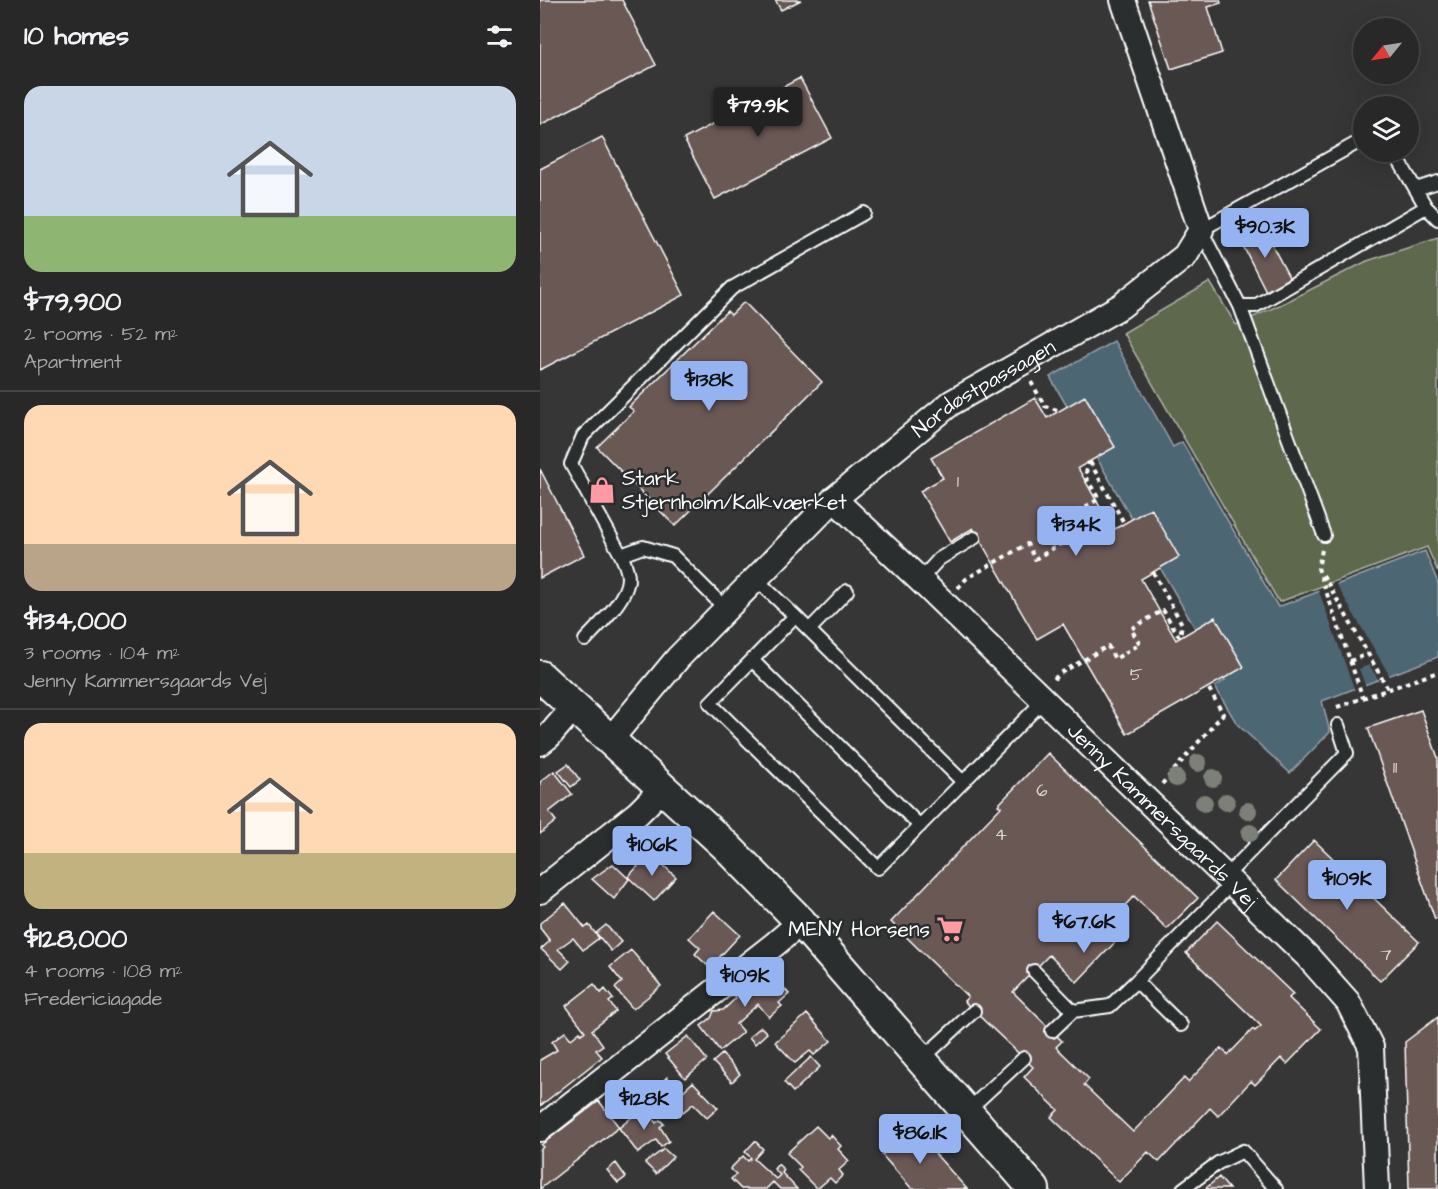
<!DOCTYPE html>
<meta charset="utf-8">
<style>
:root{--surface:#292828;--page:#353434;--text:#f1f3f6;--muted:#a5a6a8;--line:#454445;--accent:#95b2f1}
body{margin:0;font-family:"Architects Daughter",sans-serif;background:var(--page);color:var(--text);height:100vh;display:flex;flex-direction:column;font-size:22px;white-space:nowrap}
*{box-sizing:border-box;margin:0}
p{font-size:20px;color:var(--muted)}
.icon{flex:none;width:33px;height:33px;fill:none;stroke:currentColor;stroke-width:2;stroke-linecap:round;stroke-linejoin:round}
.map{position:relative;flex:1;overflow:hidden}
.details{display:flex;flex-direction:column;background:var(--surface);width:540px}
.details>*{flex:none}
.needle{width:39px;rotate:240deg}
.controls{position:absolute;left:813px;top:18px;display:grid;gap:12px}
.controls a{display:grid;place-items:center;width:66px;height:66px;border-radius:50%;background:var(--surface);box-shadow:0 6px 24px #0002,0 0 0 2px var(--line);font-size:30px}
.price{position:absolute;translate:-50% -51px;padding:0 14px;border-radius:6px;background:var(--accent);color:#111;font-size:20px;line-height:39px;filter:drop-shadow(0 2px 3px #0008)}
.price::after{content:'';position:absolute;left:50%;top:36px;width:18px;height:14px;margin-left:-9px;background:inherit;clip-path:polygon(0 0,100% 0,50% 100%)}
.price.on{background:#222;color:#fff}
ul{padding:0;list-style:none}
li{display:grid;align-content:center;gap:12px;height:318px;padding:0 24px}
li+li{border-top:2px solid var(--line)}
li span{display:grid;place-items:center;height:186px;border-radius:18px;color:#555}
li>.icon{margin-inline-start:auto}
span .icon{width:108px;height:108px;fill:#fffc;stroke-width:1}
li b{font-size:26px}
h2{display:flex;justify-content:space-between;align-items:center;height:72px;padding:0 24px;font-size:26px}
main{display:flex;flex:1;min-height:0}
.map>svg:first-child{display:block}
.green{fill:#5d674e;stroke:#aeb3a6;stroke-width:1.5}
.water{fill:#4e6673;stroke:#95a3ab;stroke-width:1.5}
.pier{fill:#373636}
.building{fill:#6a5954;stroke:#fff;stroke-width:1.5}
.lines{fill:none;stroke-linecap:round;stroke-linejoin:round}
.service-casing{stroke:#fff;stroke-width:16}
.minor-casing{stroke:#fff;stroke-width:28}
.tertiary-casing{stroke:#fff;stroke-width:34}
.path{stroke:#fff;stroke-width:4;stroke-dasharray:4.5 4.5;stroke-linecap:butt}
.service{stroke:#2a2d2e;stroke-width:12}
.minor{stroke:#2a2d2e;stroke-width:24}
.tertiary{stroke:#2a2d2e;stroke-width:30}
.tree{fill:#7d7f79}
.labels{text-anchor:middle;stroke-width:5;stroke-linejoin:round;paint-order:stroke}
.number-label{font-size:18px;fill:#dad6d4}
.street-label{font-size:21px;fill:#fff;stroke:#2a2d2e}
.poi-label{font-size:21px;fill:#fff;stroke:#2a2d2e;text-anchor:start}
</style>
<main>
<section class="details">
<h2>10 homes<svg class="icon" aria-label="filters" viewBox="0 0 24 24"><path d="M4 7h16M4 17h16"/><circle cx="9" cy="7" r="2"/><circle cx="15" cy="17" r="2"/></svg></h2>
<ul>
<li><span style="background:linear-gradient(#c9d6e8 70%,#8fb573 0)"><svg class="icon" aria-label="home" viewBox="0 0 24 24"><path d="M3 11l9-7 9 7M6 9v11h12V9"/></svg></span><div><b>$79,900</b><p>2 rooms · 52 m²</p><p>Apartment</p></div></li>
<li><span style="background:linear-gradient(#ffd9b3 75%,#b9a48a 0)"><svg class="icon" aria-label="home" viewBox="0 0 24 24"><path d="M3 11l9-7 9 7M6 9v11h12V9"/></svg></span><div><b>$134,000</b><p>3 rooms · 104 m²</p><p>Jenny Kammersgaards Vej</p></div></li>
<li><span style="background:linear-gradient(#ffd9b3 70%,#c2b280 0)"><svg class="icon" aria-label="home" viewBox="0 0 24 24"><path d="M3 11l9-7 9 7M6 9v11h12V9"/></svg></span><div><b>$128,000</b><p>4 rooms · 108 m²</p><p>Fredericiagade</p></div></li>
</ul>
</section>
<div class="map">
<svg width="898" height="1189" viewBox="0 0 898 1189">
<rect width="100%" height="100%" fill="#373636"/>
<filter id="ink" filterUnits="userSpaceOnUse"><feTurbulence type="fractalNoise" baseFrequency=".0167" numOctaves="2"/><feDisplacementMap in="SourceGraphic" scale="12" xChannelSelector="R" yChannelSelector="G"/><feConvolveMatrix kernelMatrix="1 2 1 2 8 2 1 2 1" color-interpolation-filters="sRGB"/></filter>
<g filter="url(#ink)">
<path class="green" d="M898 238V572L887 547 739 602 583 333 670 282 696 325 746 302 827 261Z"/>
<path class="water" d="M574 341 633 447 642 442 738 607 885 551 898 583V657L782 701 790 732 750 773 697 724 675 687 685 680 510 377Z"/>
<path class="pier" d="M795 582 851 678 840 682 829 665 819 669 826 687 815 691 778 589Z"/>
<path class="building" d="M0 0H82L116 65 0 125Z
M235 0H261L241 10Z
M608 0H680L681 3 668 7 682 53 631 69Z
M260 78 292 138 175 199 144 139Z
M62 137 144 295 0 370V169Z
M723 229 727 237 733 234 737 243 732 245 750 279 726 291 700 240Z
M204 302 282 382 135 526 57 447 94 411 89 407 187 311 191 315Z
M545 396 575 447 538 468 573 530 611 508 639 557 601 579 636 640 675 617 704 667 587 734 523 624 497 639 433 528 410 542 380 491 403 478 391 458 495 398 507 418Z
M0 469 44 555 0 578Z
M881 710 898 758V917L895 919 828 728Z
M508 753 658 898 627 929 594 896 569 922 582 935 537 982 509 955 473 992 522 1041 516 1047 549 1079 544 1085 593 1132 644 1078 648 1082 681 1048 688 1055 713 1029 715 1031 721 1026 646 953 677 921 753 994 749 998 781 1029 747 1064 741 1058 715 1085 711 1081 678 1116 670 1108 619 1162 608 1152 579 1182 511 1117 518 1110 484 1077 493 1067 434 1011 424 1001 428 997 351 922 461 807 458 805Z
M28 764 40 780 31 787 18 771Z
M14 771 32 794 9 812 16 821 0 834V782Z
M774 840 879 942 840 981 736 880Z
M110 853 136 877 114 901 88 877Z
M73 864 89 879 74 899 52 879Z
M25 903 45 928 49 925 59 938 43 950 33 938 18 949 30 961 22 969 1 949 10 941 0 928V923Z
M174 911 200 935 175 962 174 960 168 966 155 954 160 948 149 938Z
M66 925 81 942 71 951 56 933Z
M91 950 121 986 93 1009 75 988 82 982 70 967Z
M228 970 249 994 239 1003 242 1006 229 1017 218 1004 196 1024 203 1032 180 1051 161 1026 171 1018 174 1011 183 1010 196 998 194 996 221 972Z
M54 984 61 993 65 989 73 999 69 1002 76 1011 52 1030 63 1045 56 1050 62 1057 0 1106V1060L17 1050 12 1042 25 1032 31 1039 40 1032 41 1034 45 1031 26 1006Z
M267 1014 291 1041 274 1055 270 1051 255 1063 235 1042Z
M898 1017V1189H869L865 1042Z
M221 1027 227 1033 215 1044 209 1037Z
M148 1036 167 1060 145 1078 125 1054Z
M182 1054 200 1074 192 1082 173 1062Z
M271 1057 280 1067 253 1092 244 1082Z
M127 1077 142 1092 153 1082 178 1108 167 1118 153 1104 143 1112 118 1086Z
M59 1101 79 1127 0 1189V1150L3 1147 1 1145Z
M104 1107 116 1123 120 1120 124 1124 120 1127 129 1141 121 1147 116 1140 98 1153 79 1128Z
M276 1126 288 1138 291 1135 301 1146 298 1149 309 1161 299 1170 303 1175 295 1183 290 1178 277 1189 258 1170 261 1167 247 1153Z
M372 1128 427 1189H372L342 1155Z
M215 1141 223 1149 214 1159 236 1179 240 1175 234 1169 238 1164 244 1170 242 1173 257 1189H240L233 1182 226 1189H201L191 1179 196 1174 190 1169 203 1156 208 1161 211 1158 205 1152Z
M124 1149 133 1157 116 1174 105 1163Z
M76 1163 86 1177 78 1183 67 1170Z
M679 1177 689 1189H665Z"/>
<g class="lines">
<defs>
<path id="service" d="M876 189 898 182
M886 207 898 219
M700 306H715L886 207 854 152
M784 535 700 306 661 230 824 139
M215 578 255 616
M380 580 399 559 434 538
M186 609 133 556 103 547 81 555 31 464 43 436 192 288 324 213
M255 616 423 782 338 868 170 703Z
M269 630 307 591
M45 640C59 625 88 598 88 578 88 569 84 562 81 555
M212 660 380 826
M423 782 504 700
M686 876 807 753 798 725
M494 971 533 1011
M641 1025 596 981 692 883
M512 1031 533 1011 570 1006 596 981
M382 1059 434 1011
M426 1112 484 1058
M643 1189 678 1163 703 1151 736 1189"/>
<g id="minor">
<path id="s1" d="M294 499 380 580 768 957 808 1002 831 1047 837 1189"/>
<path id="s2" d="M70 740 138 658 294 499 411 403 581 306 645 256 661 230 583 0"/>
<path d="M0 743 9 736 34 707"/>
<path d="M0 891 98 813 123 788"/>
<path d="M0 1129 235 944 261 922"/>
</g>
<path id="tertiary" d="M0 676 187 847 261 922 494 1189"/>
</defs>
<use href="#service" class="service-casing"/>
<use href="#minor" class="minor-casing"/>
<use href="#tertiary" class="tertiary-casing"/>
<path class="path" d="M491 382 505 406 520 411
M550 462 584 523
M782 550 778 568 823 698
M613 572 642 624 640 637
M783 575 848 689
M418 588 426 579 487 544 495 559 536 535 526 518 559 499 545 476 549 462
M810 661 828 654
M514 679 519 674 568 646 575 659 600 644 591 629 623 610 640 638
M797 707 898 672
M622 784 683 714 668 687"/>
<use href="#service" class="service"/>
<use href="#minor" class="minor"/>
<use href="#tertiary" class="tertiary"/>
</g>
<g class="tree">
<circle cx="658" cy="763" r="9"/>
<circle cx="636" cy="778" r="9"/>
<circle cx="673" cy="778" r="9"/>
<circle cx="686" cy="802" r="9"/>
<circle cx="664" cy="803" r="9"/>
<circle cx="708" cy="811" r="9"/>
<circle cx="710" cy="833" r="9"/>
</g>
</g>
<defs>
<symbol id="shop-bare" viewBox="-9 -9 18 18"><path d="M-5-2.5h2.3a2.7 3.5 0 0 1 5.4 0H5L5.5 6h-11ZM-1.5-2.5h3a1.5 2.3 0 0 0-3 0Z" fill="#ff9aa2" stroke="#2a2d2e" stroke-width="2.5" paint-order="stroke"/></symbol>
<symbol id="supermarket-bare" viewBox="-9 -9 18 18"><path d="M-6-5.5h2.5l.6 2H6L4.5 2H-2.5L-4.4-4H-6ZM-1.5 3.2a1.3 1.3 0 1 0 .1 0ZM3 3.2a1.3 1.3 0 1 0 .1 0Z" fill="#ff9aa2" stroke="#2a2d2e" stroke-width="2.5" paint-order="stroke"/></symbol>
</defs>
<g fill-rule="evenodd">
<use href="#shop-bare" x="43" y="471" width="38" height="38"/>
<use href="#supermarket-bare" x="391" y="910" width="38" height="38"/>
</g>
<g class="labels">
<g class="number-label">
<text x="418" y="487">1</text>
<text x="596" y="680">5</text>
<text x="855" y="773">11</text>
<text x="502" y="796">6</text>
<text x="461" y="840">4</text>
<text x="846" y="960">7</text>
</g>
<g class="street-label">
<text dy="7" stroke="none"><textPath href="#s2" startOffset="516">Nordøstpassagen</textPath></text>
<text dy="7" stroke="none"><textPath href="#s1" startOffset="456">Jenny Kammersgaards Vej</textPath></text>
</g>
<g class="poi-label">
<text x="82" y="485">Stark<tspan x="82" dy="24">Stjernholm/Kalkværket</tspan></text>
<text x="390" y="936" text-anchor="end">MENY Horsens</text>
</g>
</g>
</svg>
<div class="controls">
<a><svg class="needle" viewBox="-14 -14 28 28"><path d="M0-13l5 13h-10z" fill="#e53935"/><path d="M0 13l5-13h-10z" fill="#a5a6a8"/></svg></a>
<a><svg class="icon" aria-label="layers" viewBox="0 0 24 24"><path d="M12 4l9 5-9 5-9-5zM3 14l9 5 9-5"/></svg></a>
</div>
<b class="price on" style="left:218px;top:138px">$79.9K</b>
<b class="price" style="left:725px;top:259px">$90.3K</b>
<b class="price" style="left:169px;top:412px">$138K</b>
<b class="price" style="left:536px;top:557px">$134K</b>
<b class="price" style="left:112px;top:877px">$106K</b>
<b class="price" style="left:807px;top:911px">$109K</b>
<b class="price" style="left:544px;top:954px">$67.6K</b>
<b class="price" style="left:205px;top:1008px">$109K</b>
<b class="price" style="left:104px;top:1131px">$128K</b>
<b class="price" style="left:380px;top:1165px">$86.1K</b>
</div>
</main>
